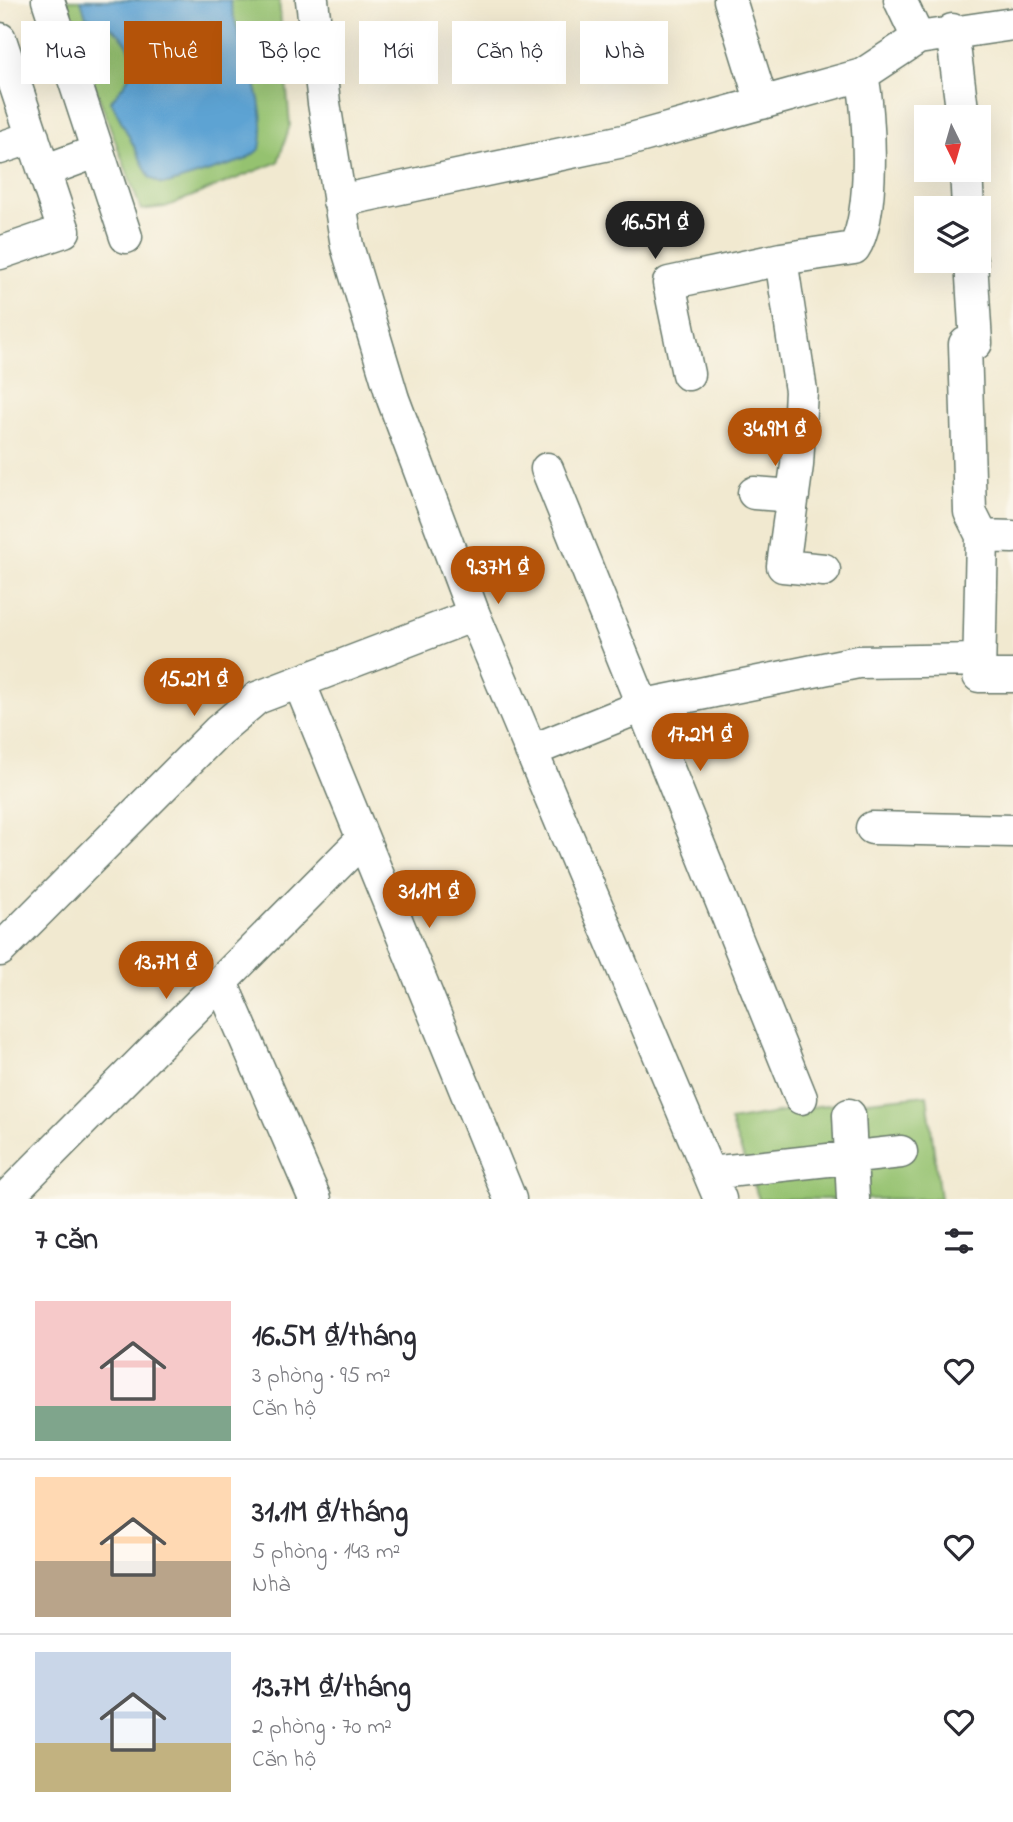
<!DOCTYPE html>
<html lang="vi">
<meta charset="utf-8">
<style>
:root{--surface:#fff;--page:#f7f7f7;--text:#2b2b33;--muted:#7c7c81;--line:#e1e1e2;--accent:#b45309}
body{margin:0;font-family:"Indie Flower",sans-serif;background:var(--page);color:var(--text);height:100vh;display:flex;flex-direction:column;font-size:26px;white-space:nowrap}
*{box-sizing:border-box;margin:0}
p{font-size:23px;color:var(--muted)}
.icon{flex:none;width:38px;height:38px;fill:none;stroke:currentColor;stroke-width:2;stroke-linecap:round;stroke-linejoin:round}
.map{position:relative;height:1199px;overflow:hidden}
.panel{display:flex;flex-direction:column;background:var(--surface);flex:1}
.panel>*{flex:none}
.hud{position:absolute;left:21px;top:21px;width:971px;height:63px;display:flex;gap:14px}
.needle{width:46px;rotate:175deg}
.tools{position:absolute;left:914px;top:105px;display:grid;gap:14px}
.tools a{display:grid;place-items:center;width:77px;height:77px;border-radius:0px;background:var(--surface);box-shadow:0 7px 28px #0002;font-size:35px}
.price{position:absolute;translate:-50% -60px;padding:0 16px;border-radius:24px;background:var(--accent);color:#fff;font-size:23px;line-height:46px;filter:drop-shadow(0 2px 4px #0008)}
.price::after{content:'';position:absolute;left:50%;top:42px;width:21px;height:16px;margin-left:-10px;background:inherit;clip-path:polygon(0 0,100% 0,50% 100%)}
.price.selected{background:#222;color:#fff}
ul{padding:0;list-style:none}
li{display:flex;align-items:center;gap:21px;height:175px;padding:0 35px}
li+li{border-top:2px solid var(--line)}
li span{display:grid;place-items:center;flex:none;width:196px;height:140px;border-radius:0px;color:#555}
li>.icon{margin-inline-start:auto}
span .icon{width:84px;height:84px;fill:#fffc;stroke-width:1}
li b{font-size:30px}
h2{display:flex;justify-content:space-between;align-items:center;height:84px;padding:0 35px;font-size:30px}
.tag{padding:0 24px;border-radius:0px;background:var(--surface);box-shadow:0 7px 28px #0002;font-size:24px;line-height:63px}
.tag.selected{background:var(--accent);color:#fff}
.map>svg:first-child{display:block}
.green{fill:#95c270;stroke:#5a8052;stroke-width:2}
.water{fill:#5da3d3;stroke:#3e7084;stroke-width:2}
.lines{fill:none;stroke-linecap:round;stroke-linejoin:round}
.minor-casing{stroke:#68796b;stroke-width:35}
.minor{stroke:#fff;stroke-width:32}
</style>
<div class="map">
<svg width="1013" height="1199" viewBox="0 0 1013 1199">
<rect width="100%" height="100%" fill="#fbf7ec"/>
<filter id="ink" filterUnits="userSpaceOnUse"><feTurbulence type="fractalNoise" baseFrequency=".0143" numOctaves="2"/><feDisplacementMap in="SourceGraphic" scale="14" xChannelSelector="R" yChannelSelector="G"/><feConvolveMatrix kernelMatrix="1 2 1 2 8 2 1 2 1" color-interpolation-filters="sRGB"/></filter>
<filter id="wash" filterUnits="userSpaceOnUse"><feTurbulence type="fractalNoise" baseFrequency=".00686" numOctaves="4" result="noise"/><feDisplacementMap in="SourceGraphic" scale="28" xChannelSelector="R" yChannelSelector="G"/><feGaussianBlur stdDeviation="1.57" result="paint"/><feColorMatrix in="noise" values="0 0 0 0 0 0 0 0 0 0 0 0 0 0 0 0 0 1.4 0 .05"/><feComposite in="paint" operator="in"/></filter>
<g filter="url(#wash)">
<rect width="100%" height="100%" fill="#f1e9d0"/>
<path class="green" d="M63 0H279L290 125 278 162 165 207 141 210Z
M927 1095 940 1199H759L730 1121 818 1106Z"/>
<path class="water" d="M81 0H230C238 49 271 99 260 149L245 160 168 184H161L150 178 111 101C117 93 124 86 128 78 144 48 111 21 86 17Z"/>
</g>
<g filter="url(#ink)">
<g class="lines">
<defs>
<path id="minor" d="M48 0 126 237
M312 0 324 103 347 246 393 399 474 615 720 1199
M730 0 762 103
M900 0 918 38
M952 30 963 117
M0 39 44 171 98 151
M0 148 33 137
M966 170 968 208
M339 201 628 140 862 75 918 38 1013 24
M0 253 64 231 44 171
M971 261 976 343 965 344 970 512 982 536 979 676H1013
M688 374 669 283 781 259
M547 469 801 1098
M754 493 793 496
M982 536 1013 537
M824 570 783 566 797 465 801 391 781 259 854 248C875 216 870 113 862 75
M299 682 510 1199
M531 751 645 705 858 662 979 660
M872 828 1013 831
M0 950 218 731 257 698 474 615
M221 982 315 1199
M849 1115 853 1199
M710 1173 901 1152
M5 1199 363 839"/>
</defs>
<use href="#minor" class="minor-casing"/>
<use href="#minor" class="minor"/>
</g>
</g>
</svg>
<div class="tools">
<a><svg class="needle" viewBox="-14 -14 28 28"><path d="M0-13l5 13h-10z" fill="#e53935"/><path d="M0 13l5-13h-10z" fill="#7c7c81"/></svg></a>
<a><svg class="icon" aria-label="layers" viewBox="0 0 24 24"><path d="M12 4l9 5-9 5-9-5zM3 14l9 5 9-5"/></svg></a>
</div>
<b class="price selected" style="left:655px;top:261px">16.5M ₫</b>
<b class="price" style="left:775px;top:468px">34.9M ₫</b>
<b class="price" style="left:498px;top:606px">9.37M ₫</b>
<b class="price" style="left:194px;top:718px">15.2M ₫</b>
<b class="price" style="left:700px;top:773px">17.2M ₫</b>
<b class="price" style="left:429px;top:930px">31.1M ₫</b>
<b class="price" style="left:166px;top:1001px">13.7M ₫</b>
<div class="hud">
<a class="tag">Mua</a>
<a class="tag selected">Thuê</a>
<a class="tag">Bộ lọc</a>
<a class="tag">Mới</a>
<a class="tag">Căn hộ</a>
<a class="tag">Nhà</a>
</div>
</div>
<section class="panel">
<h2>7 căn<svg class="icon" aria-label="filters" viewBox="0 0 24 24"><path d="M4 7h16M4 17h16"/><circle cx="9" cy="7" r="2"/><circle cx="15" cy="17" r="2"/></svg></h2>
<ul>
<li><span style="background:linear-gradient(#f6c9c9 75%,#7fa58c 0)"><svg class="icon" aria-label="home" viewBox="0 0 24 24"><path d="M3 11l9-7 9 7M6 9v11h12V9"/></svg></span><div><b>16.5M ₫/tháng</b><p>3 phòng · 95 m²</p><p>Căn hộ</p></div><svg class="icon" aria-label="heart" viewBox="0 0 24 24"><path d="M12 20l-8-8c-3-5 5-10 8-4 3-6 11-1 8 4z"/></svg></li>
<li><span style="background:linear-gradient(#ffd9b3 60%,#b9a48a 0)"><svg class="icon" aria-label="home" viewBox="0 0 24 24"><path d="M3 11l9-7 9 7M6 9v11h12V9"/></svg></span><div><b>31.1M ₫/tháng</b><p>5 phòng · 143 m²</p><p>Nhà</p></div><svg class="icon" aria-label="heart" viewBox="0 0 24 24"><path d="M12 20l-8-8c-3-5 5-10 8-4 3-6 11-1 8 4z"/></svg></li>
<li><span style="background:linear-gradient(#c9d6e8 65%,#c2b280 0)"><svg class="icon" aria-label="home" viewBox="0 0 24 24"><path d="M3 11l9-7 9 7M6 9v11h12V9"/></svg></span><div><b>13.7M ₫/tháng</b><p>2 phòng · 70 m²</p><p>Căn hộ</p></div><svg class="icon" aria-label="heart" viewBox="0 0 24 24"><path d="M12 20l-8-8c-3-5 5-10 8-4 3-6 11-1 8 4z"/></svg></li>
</ul>
</section>
